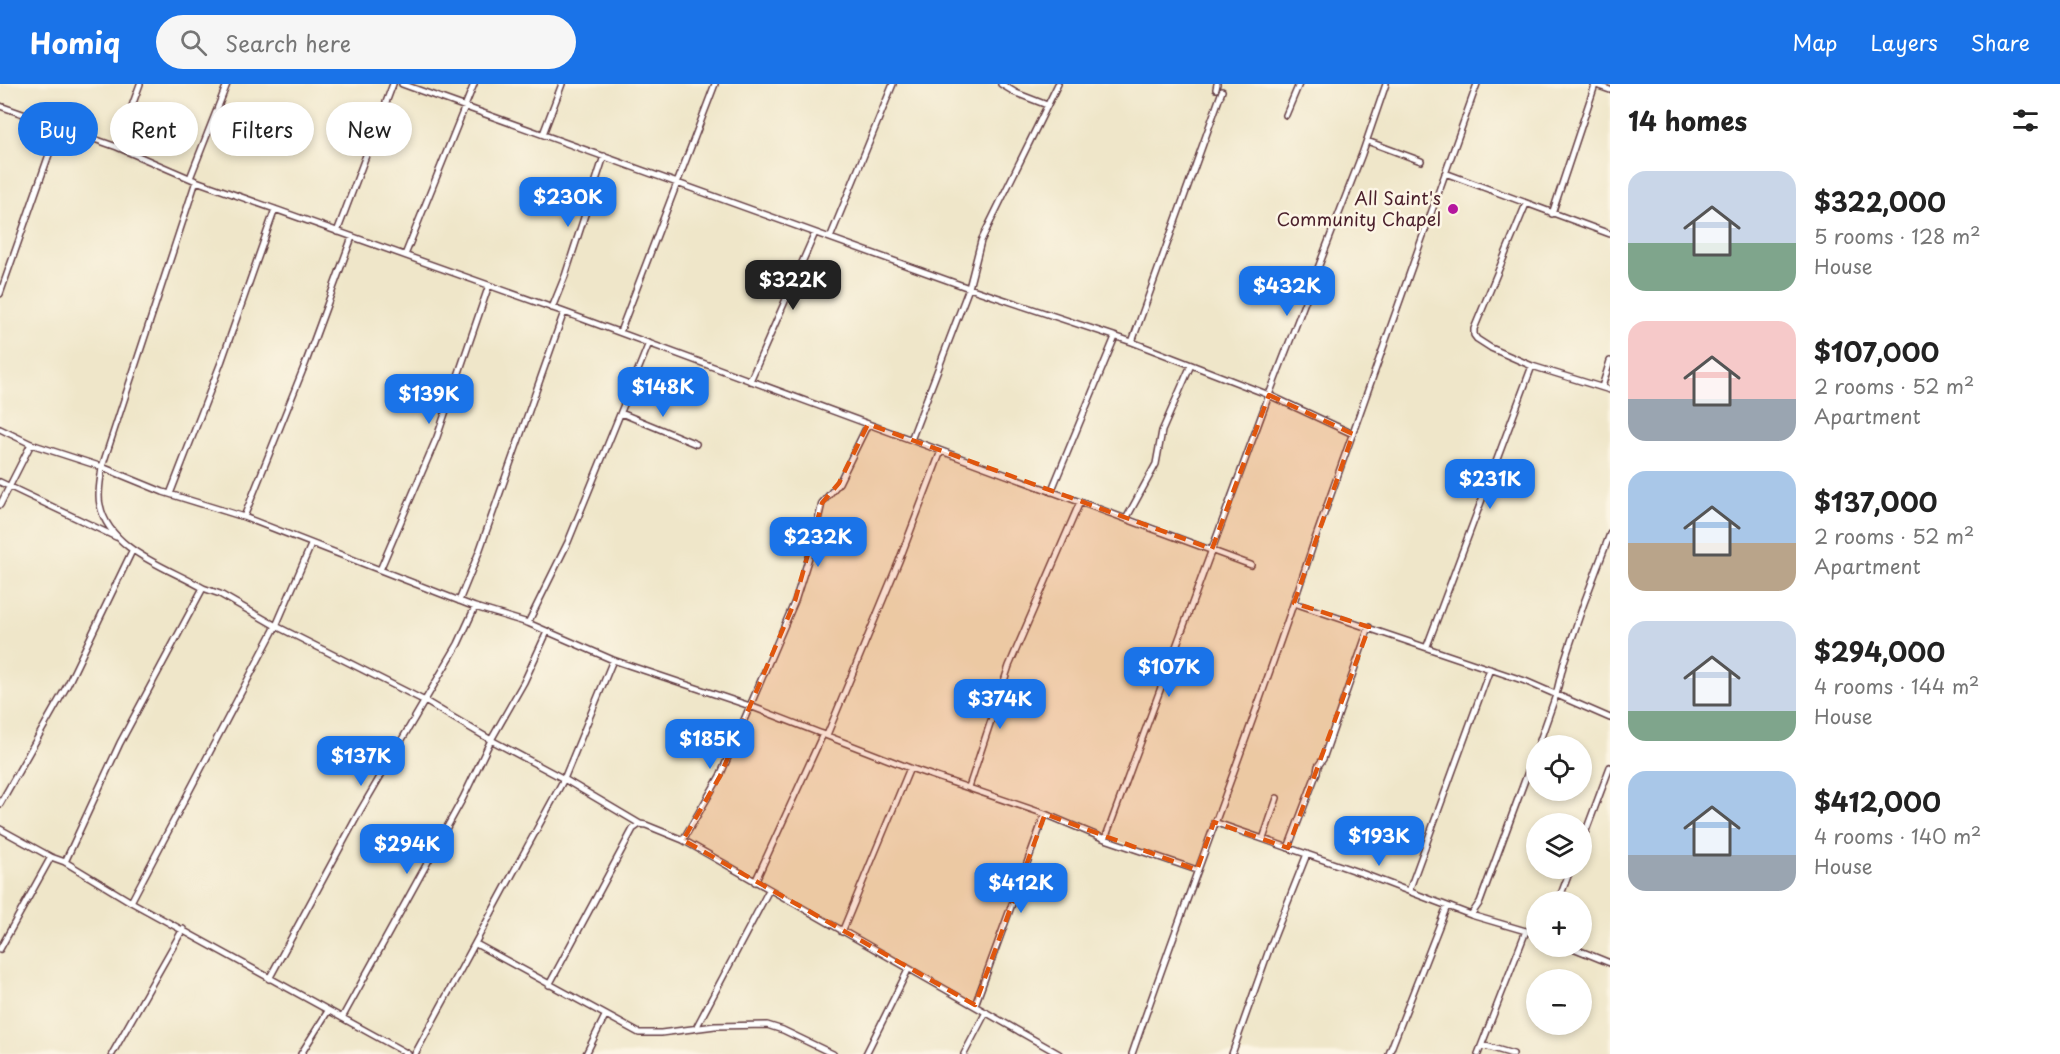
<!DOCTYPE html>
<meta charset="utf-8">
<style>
:root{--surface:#fff;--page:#f6f6f6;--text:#222;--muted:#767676;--accent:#1a73e8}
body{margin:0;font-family:"Playpen Sans",sans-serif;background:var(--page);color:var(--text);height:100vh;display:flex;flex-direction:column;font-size:22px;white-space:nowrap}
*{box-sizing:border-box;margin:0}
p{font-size:20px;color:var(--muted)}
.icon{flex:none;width:33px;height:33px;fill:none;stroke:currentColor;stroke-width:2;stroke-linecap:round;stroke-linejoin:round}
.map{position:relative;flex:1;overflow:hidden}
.details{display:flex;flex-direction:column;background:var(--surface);width:450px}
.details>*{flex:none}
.hud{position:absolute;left:18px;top:18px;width:570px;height:54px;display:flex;gap:12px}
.tools{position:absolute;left:1526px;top:651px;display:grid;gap:12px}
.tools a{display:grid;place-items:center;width:66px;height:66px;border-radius:50%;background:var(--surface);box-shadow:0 3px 9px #0003;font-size:30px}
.price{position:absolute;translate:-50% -51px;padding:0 14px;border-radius:12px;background:var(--accent);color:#fff;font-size:20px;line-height:39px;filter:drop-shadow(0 2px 3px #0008)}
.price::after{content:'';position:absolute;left:50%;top:36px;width:18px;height:14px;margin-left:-9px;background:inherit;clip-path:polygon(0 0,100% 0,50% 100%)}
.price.active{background:#222;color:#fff}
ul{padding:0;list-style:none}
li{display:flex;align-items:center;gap:18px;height:150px;padding:0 18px}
li span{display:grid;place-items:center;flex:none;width:168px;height:120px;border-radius:18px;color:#555}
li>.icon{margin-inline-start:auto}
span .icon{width:72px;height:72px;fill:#fffc;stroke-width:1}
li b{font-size:26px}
h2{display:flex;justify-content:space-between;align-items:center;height:72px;padding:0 18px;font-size:26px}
.chip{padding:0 21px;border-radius:27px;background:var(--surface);box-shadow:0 3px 9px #0003;font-size:21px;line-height:54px}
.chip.active{background:var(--accent);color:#fff}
header{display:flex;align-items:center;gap:36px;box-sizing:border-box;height:84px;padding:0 30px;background:var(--accent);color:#fff}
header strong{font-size:28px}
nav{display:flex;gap:33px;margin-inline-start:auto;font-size:21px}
.search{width:420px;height:54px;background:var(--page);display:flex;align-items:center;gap:15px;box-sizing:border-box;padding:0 21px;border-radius:33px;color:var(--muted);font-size:22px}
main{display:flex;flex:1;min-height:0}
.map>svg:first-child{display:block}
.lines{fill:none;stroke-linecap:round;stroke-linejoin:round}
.street-casing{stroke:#633d43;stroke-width:8}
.street{stroke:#fff;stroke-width:5}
.marked{fill:#e0560e;fill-opacity:0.2;stroke:#e0560e;stroke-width:4.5;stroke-dasharray:12 8;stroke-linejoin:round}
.poi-dot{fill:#b5179e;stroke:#fcf5e5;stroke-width:2}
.labels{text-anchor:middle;stroke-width:5;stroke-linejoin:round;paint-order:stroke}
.poi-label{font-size:18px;fill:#4a1f2b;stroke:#fcf5e5;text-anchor:end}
</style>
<header>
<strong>Homiq</strong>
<div class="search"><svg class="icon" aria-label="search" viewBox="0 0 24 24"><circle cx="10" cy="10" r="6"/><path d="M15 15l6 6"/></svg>Search here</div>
<nav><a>Map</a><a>Layers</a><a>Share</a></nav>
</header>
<main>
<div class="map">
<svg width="1610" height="970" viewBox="0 0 1610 970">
<rect width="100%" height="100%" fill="#fcf5e5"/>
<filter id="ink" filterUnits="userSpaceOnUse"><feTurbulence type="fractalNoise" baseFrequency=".0167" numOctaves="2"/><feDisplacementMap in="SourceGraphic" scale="12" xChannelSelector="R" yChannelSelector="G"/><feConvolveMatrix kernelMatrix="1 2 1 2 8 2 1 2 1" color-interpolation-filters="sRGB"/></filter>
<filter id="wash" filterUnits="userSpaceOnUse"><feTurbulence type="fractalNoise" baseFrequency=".008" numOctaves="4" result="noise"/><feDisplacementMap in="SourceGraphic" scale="24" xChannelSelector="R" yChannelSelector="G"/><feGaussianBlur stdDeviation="1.35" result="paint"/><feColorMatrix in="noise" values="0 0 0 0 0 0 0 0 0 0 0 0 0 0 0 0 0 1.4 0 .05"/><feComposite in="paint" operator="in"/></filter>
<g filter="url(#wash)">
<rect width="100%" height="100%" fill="#efe6c9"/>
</g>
<g filter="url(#ink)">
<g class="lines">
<defs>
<path id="street" d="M402 0 969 204 1132 258 1269 311 1105 755
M1001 0 1016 9 1047 21
M1593 0 1610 6
M1216 5 1217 0
M0 22 117 63 196 97 564 228 1251 481
M1286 31 1299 0
M543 50 562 0
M1367 57 1421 77
M117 63 140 0
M1445 89 1610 150
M190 94 227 0
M1526 120 1474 245V251L1477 255 1491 264 1532 282 1610 306
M1552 130 1595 1
M337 148 393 0
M830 154 893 0
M405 171 474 0
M0 210 59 42
M552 224 565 192 604 72
M620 248 715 0
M1132 258 1222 7
M750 297 815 149
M1602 303 1610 277
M621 329 696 360
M0 345 31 360 102 383 163 408 244 433 475 523 528 539 613 576 750 622 910 684 1045 730 1105 755 1197 786
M1353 350 1269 311 1362 70 1386 0
M911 356 969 204 981 157 1058 0
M0 398 116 453
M1051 408 1115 253
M170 410 222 276 275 125
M0 421 31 360
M244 433 306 278 352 153
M1126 435 1156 380 1162 347 1191 281
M380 486 437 353 489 201
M203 504 220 510 276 542 425 617 491 656 564 695 640 740
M459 517 479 468 564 228
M1294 519 1525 597 1610 634
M528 539 568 458 649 259
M1427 562 1532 282
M827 651 899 477 941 367
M1538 662 1556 611 1564 578 1584 519 1610 450
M969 703 1009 582 1080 418
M0 720 68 600 132 467
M1214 738 1361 789 1471 831 1536 850
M0 745 51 773 65 778 131 818 408 970
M1263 755 1277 714
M683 756 720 692 795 517 810 470 822 419 839 399 868 340
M1581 760 1610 683
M1288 764 1317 688 1318 682 1323 675 1369 543
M65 778 120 659 203 504C167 483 109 466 100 421 97 410 101 394 102 383L196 97
M755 798 823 650
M1409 807 1490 585
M131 818 276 542 311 461
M1558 818 1571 784
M1471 831 1480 818 1536 666
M842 848 910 684
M476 860 639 949H661L715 942 767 941 783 946 833 970
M1568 862 1610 879
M0 865 51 773
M269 895 360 727 458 560 475 523
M549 901 633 745 640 740 646 741 683 756 1059 970
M975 921 1045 730
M342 934 463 714 491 656 524 598 547 548
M696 944 769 806
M1482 961 1513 970
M112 970 183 845
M301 970 328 927
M415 970 564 695 613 576
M586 970 605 932
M866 970 908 886
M964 970 986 928
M1132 970C1191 799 1258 630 1314 458L1477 0
M1232 970 1270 863 1307 770
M1389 970 1447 822
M1478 970 1526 847"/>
</defs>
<use href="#street" class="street-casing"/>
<use href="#street" class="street"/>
</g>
</g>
<path class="marked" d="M1269 311 1353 350 1294 519 1369 543 1288 764 1214 738 1197 786 1045 730 975 921 683 756 720 692 795 517 822 419 839 399 868 340 1212 465Z"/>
<circle class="poi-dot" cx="1453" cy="125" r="6"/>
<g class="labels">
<g class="poi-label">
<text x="1441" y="121">All Saint's<tspan x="1441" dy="21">Community Chapel</tspan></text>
</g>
</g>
</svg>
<div class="tools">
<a><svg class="icon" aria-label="locate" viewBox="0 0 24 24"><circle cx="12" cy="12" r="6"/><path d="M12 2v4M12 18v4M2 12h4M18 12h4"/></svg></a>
<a><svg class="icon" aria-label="layers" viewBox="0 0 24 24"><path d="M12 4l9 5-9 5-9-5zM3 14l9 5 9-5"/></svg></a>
<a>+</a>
<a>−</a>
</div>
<b class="price" style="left:568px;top:144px">$230K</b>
<b class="price active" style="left:793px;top:227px">$322K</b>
<b class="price" style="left:1287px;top:233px">$432K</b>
<b class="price" style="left:663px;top:334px">$148K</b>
<b class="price" style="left:429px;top:341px">$139K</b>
<b class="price" style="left:1490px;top:426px">$231K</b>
<b class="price" style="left:818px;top:484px">$232K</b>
<b class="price" style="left:1169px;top:614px">$107K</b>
<b class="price" style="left:1000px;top:646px">$374K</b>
<b class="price" style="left:710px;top:686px">$185K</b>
<b class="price" style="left:361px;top:703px">$137K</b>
<b class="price" style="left:1379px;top:783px">$193K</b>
<b class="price" style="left:407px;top:791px">$294K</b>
<b class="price" style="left:1021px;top:830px">$412K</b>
<div class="hud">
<a class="chip active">Buy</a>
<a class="chip">Rent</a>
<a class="chip">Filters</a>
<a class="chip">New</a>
</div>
</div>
<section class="details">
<h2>14 homes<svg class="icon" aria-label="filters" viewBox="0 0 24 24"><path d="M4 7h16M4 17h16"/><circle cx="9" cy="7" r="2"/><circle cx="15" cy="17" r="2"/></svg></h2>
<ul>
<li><span style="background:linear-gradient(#c9d6e8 60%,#7fa58c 0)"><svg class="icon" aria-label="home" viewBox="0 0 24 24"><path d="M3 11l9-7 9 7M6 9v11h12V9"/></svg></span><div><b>$322,000</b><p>5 rooms · 128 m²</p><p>House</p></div></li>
<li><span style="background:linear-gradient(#f6c9c9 65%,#9aa5b1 0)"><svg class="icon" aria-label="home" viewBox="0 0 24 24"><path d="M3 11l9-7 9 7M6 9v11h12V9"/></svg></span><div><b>$107,000</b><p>2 rooms · 52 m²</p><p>Apartment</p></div></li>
<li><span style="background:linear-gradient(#a9c7e8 60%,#b9a48a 0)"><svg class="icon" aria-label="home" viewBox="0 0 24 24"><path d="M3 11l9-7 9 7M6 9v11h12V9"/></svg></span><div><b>$137,000</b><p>2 rooms · 52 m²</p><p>Apartment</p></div></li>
<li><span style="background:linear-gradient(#c9d6e8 75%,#7fa58c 0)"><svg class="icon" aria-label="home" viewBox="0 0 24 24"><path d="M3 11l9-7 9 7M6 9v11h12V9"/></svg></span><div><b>$294,000</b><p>4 rooms · 144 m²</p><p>House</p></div></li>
<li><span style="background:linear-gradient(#a9c7e8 70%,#9aa5b1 0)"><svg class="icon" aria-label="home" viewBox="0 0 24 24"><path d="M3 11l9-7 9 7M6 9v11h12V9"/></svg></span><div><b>$412,000</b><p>4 rooms · 140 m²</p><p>House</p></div></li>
</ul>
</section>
</main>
